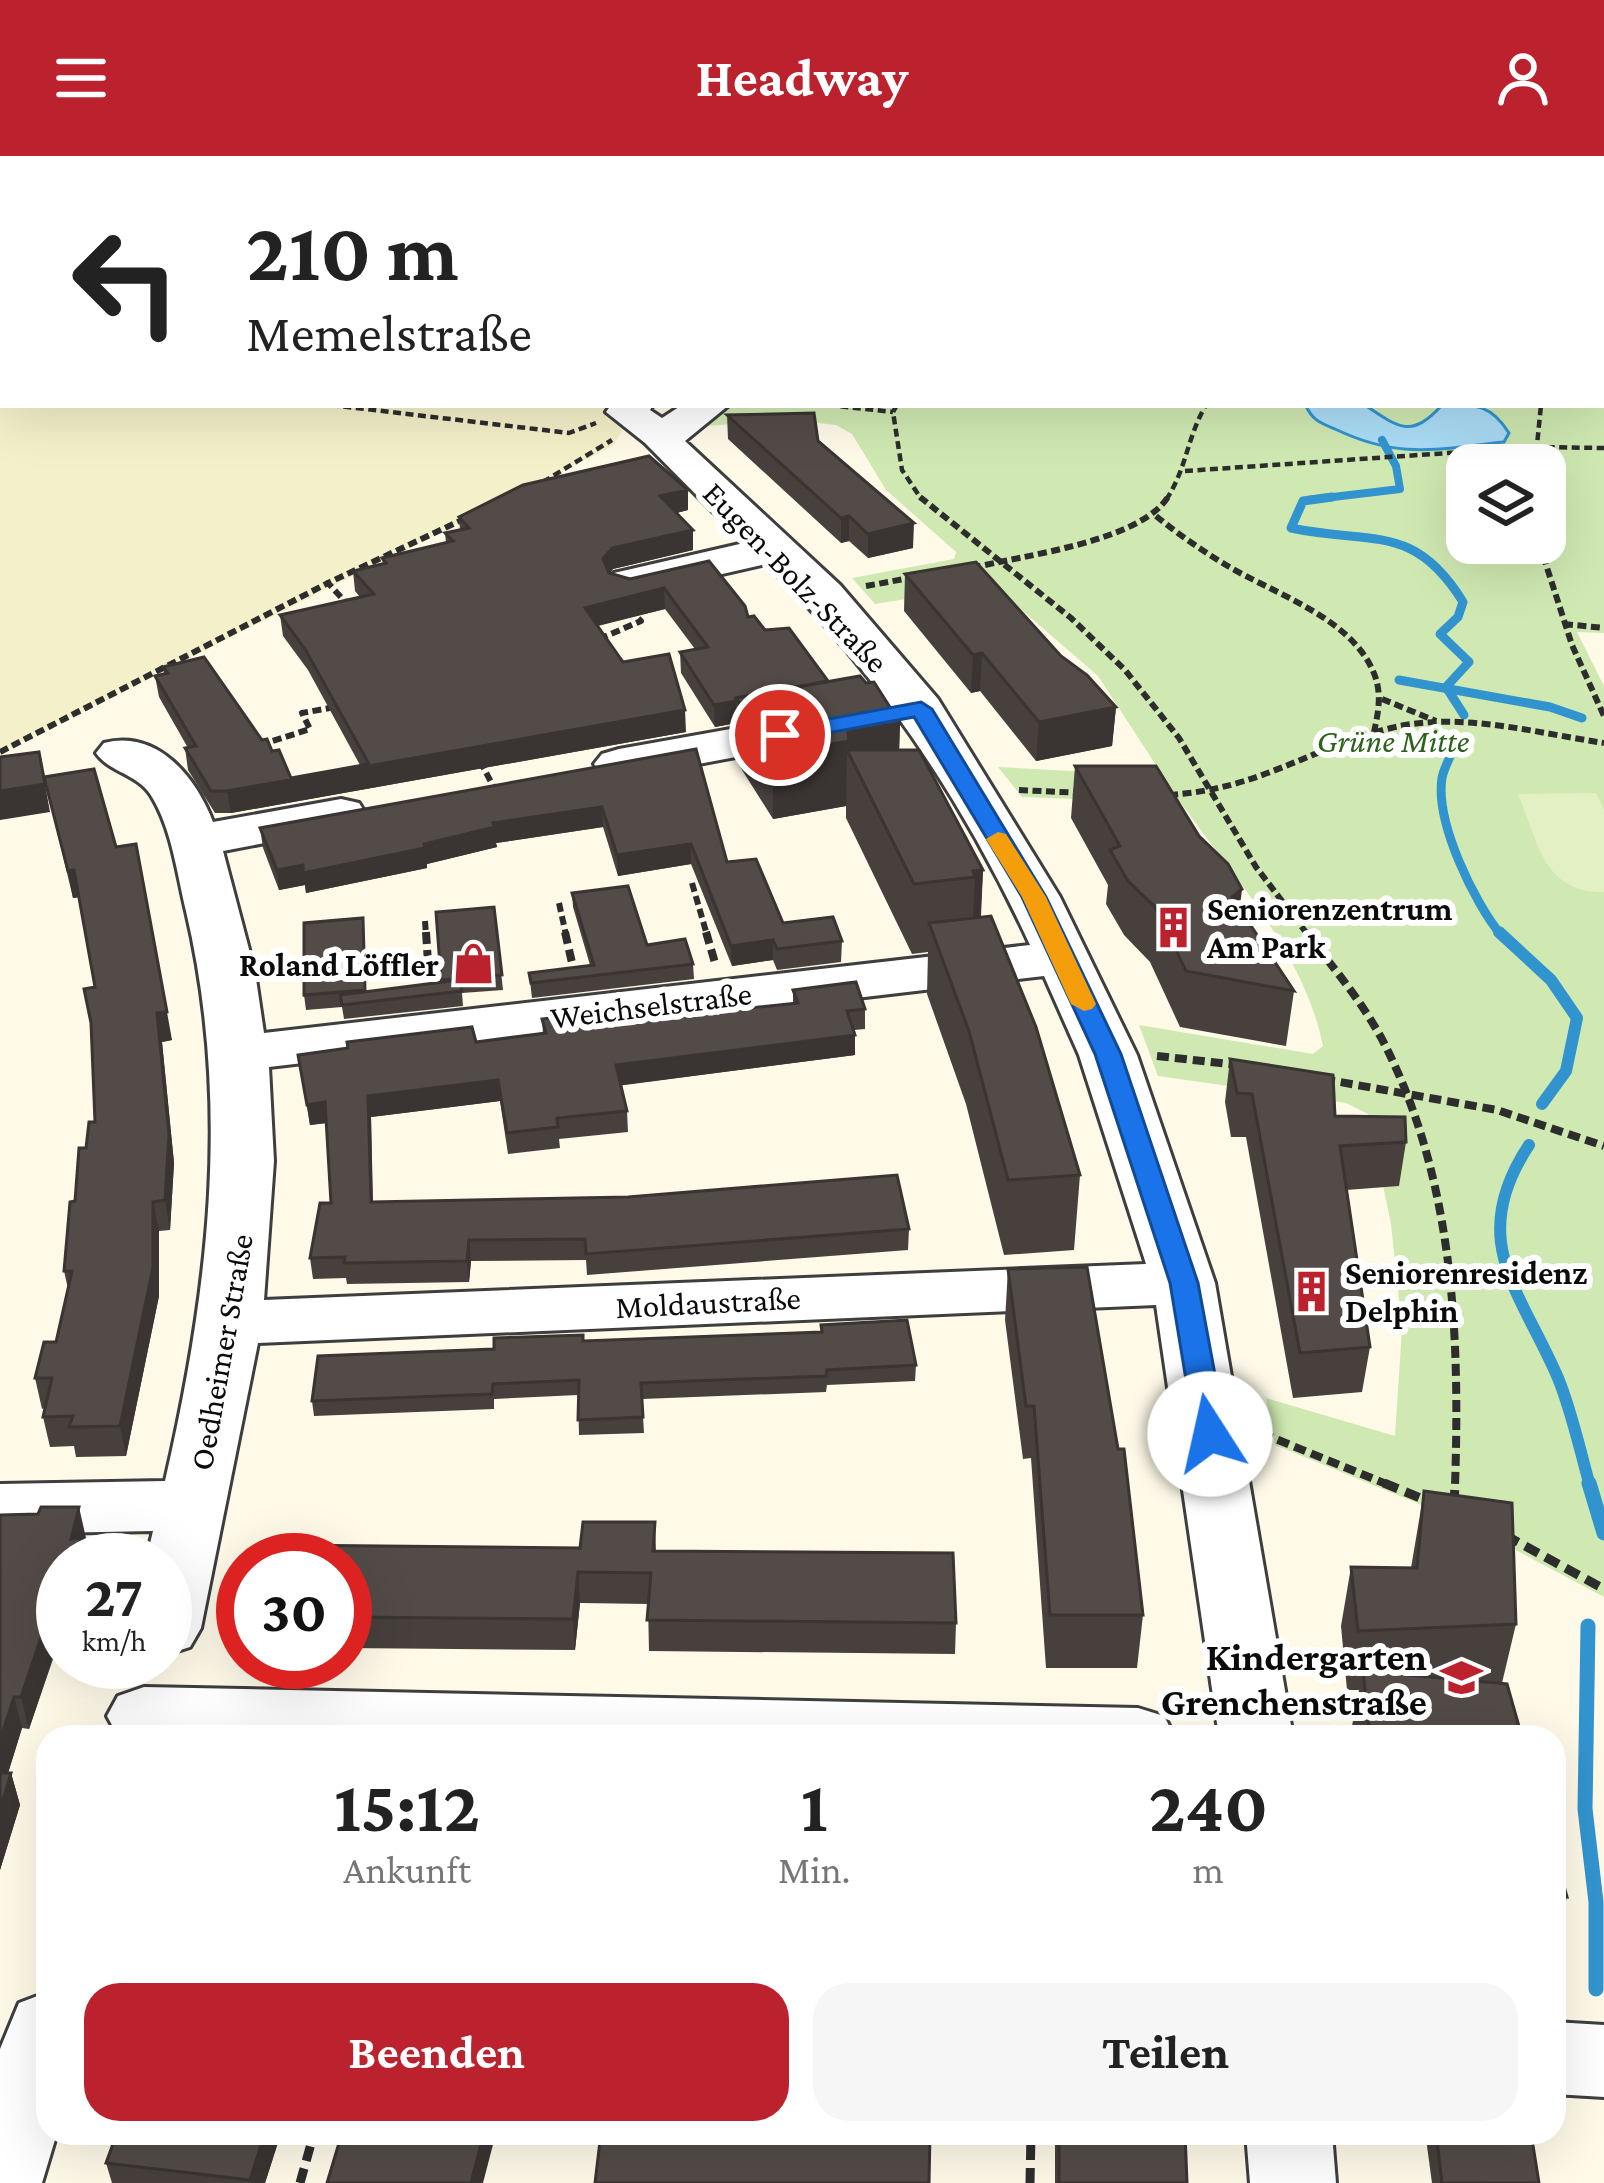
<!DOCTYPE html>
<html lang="de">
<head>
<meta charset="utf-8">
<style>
  body { margin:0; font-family:"Crimson Pro",serif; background:#f6f6f6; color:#222; height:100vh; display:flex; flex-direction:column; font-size:45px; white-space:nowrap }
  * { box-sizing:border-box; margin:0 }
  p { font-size:39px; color:#767676 }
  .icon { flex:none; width:66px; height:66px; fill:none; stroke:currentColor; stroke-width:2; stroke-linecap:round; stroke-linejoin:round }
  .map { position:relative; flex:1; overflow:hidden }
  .drawer { position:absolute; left:36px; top:1569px; width:1530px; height:420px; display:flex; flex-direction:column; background:#fff; border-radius:36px; box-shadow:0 12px 48px #0002 }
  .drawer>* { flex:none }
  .hud { position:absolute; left:0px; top:0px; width:1605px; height:252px; box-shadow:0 12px 48px #0002; background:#fff; color:#222; overflow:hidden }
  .tools { position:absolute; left:1446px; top:288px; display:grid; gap:24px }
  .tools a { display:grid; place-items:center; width:120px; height:120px; border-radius:24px; background:#fff; box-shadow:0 12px 48px #0002; font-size:60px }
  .speed { position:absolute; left:36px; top:1377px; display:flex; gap:24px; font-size:60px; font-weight:700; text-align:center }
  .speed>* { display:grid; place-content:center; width:156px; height:156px; border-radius:50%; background:#fff; box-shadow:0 12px 48px #0002; line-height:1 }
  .speed small { font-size:30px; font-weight:400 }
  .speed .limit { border:18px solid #d22; background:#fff; color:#111 }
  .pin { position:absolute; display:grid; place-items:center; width:102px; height:102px; color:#fff; margin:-51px; border:6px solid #fff; border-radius:50%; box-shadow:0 3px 12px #0007 }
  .me { position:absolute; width:132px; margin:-66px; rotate:350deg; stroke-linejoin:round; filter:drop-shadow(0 0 9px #0008) }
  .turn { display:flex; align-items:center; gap:42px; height:252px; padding:0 48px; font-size:54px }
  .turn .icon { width:156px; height:156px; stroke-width:2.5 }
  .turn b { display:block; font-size:84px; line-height:102px }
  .eta { display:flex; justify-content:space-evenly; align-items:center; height:204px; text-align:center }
  .eta b { font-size:72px; font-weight:700; line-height:84px }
  .primary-button { display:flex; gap:24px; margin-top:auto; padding:24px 48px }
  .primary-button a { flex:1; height:138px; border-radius:36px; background:#bb222d; color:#fff; font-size:48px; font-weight:700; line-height:138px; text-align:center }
  .primary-button a+a { background:#f6f6f6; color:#222 }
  header { display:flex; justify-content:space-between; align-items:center; height:156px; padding:0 48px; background:#bb222d; color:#fff; font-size:54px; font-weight:700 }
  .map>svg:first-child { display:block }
</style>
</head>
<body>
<header><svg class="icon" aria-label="menu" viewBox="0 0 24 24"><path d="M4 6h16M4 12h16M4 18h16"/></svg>Headway<svg class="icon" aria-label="person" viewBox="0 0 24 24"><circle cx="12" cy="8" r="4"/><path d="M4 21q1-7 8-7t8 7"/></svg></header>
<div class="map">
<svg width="1604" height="2027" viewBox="0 0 1604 2027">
  <rect width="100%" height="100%" fill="#fffae8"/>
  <polygon fill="#f4f0c9" points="0,0 1147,0 3,3 3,249 645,249 634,255 613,290 0,597"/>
  <path fill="#d0e9b2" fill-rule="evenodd" d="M1604 0V477L1577 476 1604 530V1441L1461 1365 1275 1289 1266 1242 1395 1280 1402 1173 1391 1068 1368 958 1346 947 1158 920 1139 869 1313 898 1323 890C1304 797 1235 723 1181 647L1022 641 998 611 1163 620 1098 520 993 429 875 448 852 422 954 403 956 396 886 334 852 278 836 269 793 264 690 271 716 249H1602V3H1229ZM1467 309H1545V387H1467Z"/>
  <path fill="#e2f0c4" d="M1596 637 1604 654V736C1543 737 1538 685 1518 638Z"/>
  <path fill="#acddf7" stroke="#3294cf" stroke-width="3" d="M1365 249C1400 273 1412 282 1442 249 1475 249 1490 247 1509 277L1504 286C1436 293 1400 304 1335 273 1321 267 1313 265 1306 250Z"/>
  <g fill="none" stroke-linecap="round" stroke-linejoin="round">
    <polyline stroke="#3294cf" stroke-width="8" points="1308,344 1400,333 1396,310 1382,284"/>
    <g stroke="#3294cf" stroke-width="9">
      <path d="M1332 341 1303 345 1291 372C1371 389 1414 366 1463 446L1458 461 1440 478 1469 506 1446 531 1464 559"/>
      <polyline points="1399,524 1550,551 1582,562"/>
      <path d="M1456 587C1452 598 1444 611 1442 622 1435 666 1474 746 1501 779"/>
    </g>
    <g stroke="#3294cf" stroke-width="12">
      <polyline points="1499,776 1551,824 1577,862 1566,915 1542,948"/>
      <path d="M1529 989C1466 1084 1520 1134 1558 1222 1572 1256 1580 1295 1590 1330"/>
    </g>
    <g stroke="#3294cf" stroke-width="15">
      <polyline points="1589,1327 1604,1377"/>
      <polyline points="1588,1470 1585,1653 1596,1746 1596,1833"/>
    </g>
    <defs>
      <g id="minor">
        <polygon points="1185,0 1322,0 1183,3"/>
        <path d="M611 249H653L650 254 662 262 682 249H729L685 285 840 429 938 543 1060 741 1137 899 1215 1127 1293 1581H1219L1156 1149 258 1187 201 1472 190 1491 165 1499V1404H146L153 1375 0 1378V1328L165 1325C209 1134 231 947 186 755 177 718 172 674 152 641 139 618 110 617 96 597L104 587C157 573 196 621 213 666L341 643 359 647 366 658 359 669 223 695 255 816 264 877 1030 789C965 648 878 516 766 408L630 439 614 435 608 426 614 417 744 387 645 287 606 256ZM1044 820 1079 899 1146 1108 264 1144 274 1005 269 911Z"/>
        <polygon points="814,558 831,563 838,573 831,583 619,623 602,618 594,608 602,598 619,593"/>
        <polygon points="144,1531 1138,1552 1164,1560 1175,1581 118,1580 107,1560 118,1540"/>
        <polygon points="48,1836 48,1977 57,1977 42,2027 0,2027 0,1893 19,1847"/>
        <polygon points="1554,1866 1604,1869 1604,1941 1554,1938"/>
        <polygon points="1246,1977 1332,1977 1336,2027 1250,2027"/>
      </g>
    </defs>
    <use href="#minor" stroke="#3e3e3e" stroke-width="6"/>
    <g stroke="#2d2d2d" stroke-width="4.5" stroke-dasharray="8 4.5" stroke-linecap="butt">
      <polyline points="828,0 838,3"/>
      <polyline points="331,249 569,277 596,267"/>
      <polyline points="828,249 893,256"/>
      <polyline points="897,249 893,256 902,314 922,344"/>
      <polyline points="1535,309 1541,249"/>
      <polyline points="1185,315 1536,291 1604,292"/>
      <polyline points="543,326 612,284"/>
      <path d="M1166 344C1187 312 1187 281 1206 249"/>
    </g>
    <g stroke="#2d2d2d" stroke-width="6" stroke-dasharray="9 4.5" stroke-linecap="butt">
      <polyline points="920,341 1071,462 1125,514 1179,582 1256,711 1308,779"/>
      <path d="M1156 360C1178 378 1201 394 1226 409 1274 438 1354 462 1375 520 1382 540 1378 557 1374 576"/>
      <polyline points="1539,387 1572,489 1604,560"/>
      <path d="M972 412C1024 399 1139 386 1168 341"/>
      <polyline points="866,430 910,422"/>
      <polyline points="350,451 328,427 464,363"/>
      <polyline points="1564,468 1604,472"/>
      <polyline points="599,483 641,465 634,458"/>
      <polyline points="1382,543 1436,565"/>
      <polyline points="260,589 310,573 302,557 335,551"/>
      <polyline points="0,596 328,427"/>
      <polyline points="480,605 493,630"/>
      <polyline points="1019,634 1082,637"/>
      <path d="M1169 639C1261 633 1309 592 1391 572 1459 555 1536 577 1604 587"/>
      <polyline points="692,727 707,779"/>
      <polyline points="559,747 566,779"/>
      <polyline points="425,765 426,779"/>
    </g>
    <g stroke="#2d2d2d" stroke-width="8" stroke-dasharray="12 6" stroke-linecap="butt">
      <polyline points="426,776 430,837"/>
      <polyline points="565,776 575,820"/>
      <polyline points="706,776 716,810"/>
      <path d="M1305 776C1334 812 1364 848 1385 889 1454 1026 1460 1179 1455 1330"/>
      <polyline points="1157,900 1238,909"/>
      <polyline points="1323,923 1497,954 1604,990"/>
      <polyline points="1261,1277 1391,1330"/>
    </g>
    <g stroke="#2d2d2d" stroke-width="9" stroke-dasharray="15 8" stroke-linecap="butt">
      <polyline points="1384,1327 1430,1346"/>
      <polyline points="1454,1349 1455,1327"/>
      <polyline points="1505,1379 1604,1433"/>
      <polyline points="300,2027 314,1977"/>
      <polyline points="1030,2027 1031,1977"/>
    </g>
    <use href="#minor" fill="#fff" fill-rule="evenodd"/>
  </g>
  <g fill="#47403d">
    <polygon points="727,259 818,285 913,392 868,402 849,385 841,387 728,283"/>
    <polygon points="688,334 688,354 676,357 693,394 613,413 610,417 748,461 828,525 900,567 899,594 983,714 981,761 1080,1019 1074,1094 1004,1099 966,948 927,838 928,796 912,798 846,662 846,650 773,663 737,606 736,567 715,571 681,517 680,496 695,493 665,453 598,470 623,506 686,576 231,657 215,657 188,614 185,592 188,592 159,541 155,520 164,518 163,511 262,584 291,622 360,609 308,514 283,480 280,459 360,441 355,435 353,415 383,408 382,402 446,387 445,377 460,374 459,361"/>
    <polygon points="905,418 1061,500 1116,551 1112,590 1036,605 980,535 971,537 904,455"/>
    <polygon points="696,593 727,706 783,767 842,785 841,806 777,814 773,804 732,810 691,708 618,720 603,671 496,687 497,691 427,708 427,712 306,737 305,729 279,734 263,692 260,672"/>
    <polygon points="1075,610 1199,680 1240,752 1294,835 1286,890 1180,871 1150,806 1124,779 1106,748 1108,729 1071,662"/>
    <polygon points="44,621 172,884 162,886 174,1007 170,1074 159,1075 159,1140 126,1300 76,1301 74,1290 50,1291 43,1261 45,1252 42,1253 35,1222 56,1186 68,1133 64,1115 75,1045 86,992 95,966 95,831 79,741 73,742"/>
    <polygon points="572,737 647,789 693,808 694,823 532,842 529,817 590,809 573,751"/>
    <polygon points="494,751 503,834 462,837 463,850 344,863 342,851 306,854 304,839 363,762 366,836 442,827 441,824"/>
    <polygon points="793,834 865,853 865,873 854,874 855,899 621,929 627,955 628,976 559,983 560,992 508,998 500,945 371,961 373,1046 909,1073 908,1094 587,1119 586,1104 471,1105 469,1126 347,1128 346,1122 313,1123 310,1102 331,1047 326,967 310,969 298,899 476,886 543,878 542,863 711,856 793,847"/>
    <polygon points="1230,903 1335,960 1406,986 1399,1030 1346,1034 1370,1191 1362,1236 1293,1242 1246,981 1231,981 1225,946"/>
    <polygon points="1008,1113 1118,1293 1143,1459 1137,1512 1046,1512 1031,1302 1023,1303 1005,1164"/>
    <polygon points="821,1169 916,1209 915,1225 827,1229 826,1236 642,1243 644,1277 579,1279 578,1239 494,1243 494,1253 314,1260 312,1245 494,1193 583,1185 821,1176"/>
    <polygon points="1424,1335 1516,1468 1502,1527 1522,1581 1352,1581 1351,1575 1359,1534 1347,1534 1341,1470 1351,1411 1411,1412"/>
    <polygon points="0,1359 86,1382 83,1392 86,1404 63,1404 63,1474 29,1573 22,1572 8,1617 11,1617 20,1649 0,1714"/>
    <polygon points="655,1366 656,1395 956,1467 955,1498 649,1495 648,1448 580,1447 575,1494 345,1492 345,1404 580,1392"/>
    <polygon points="1554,1694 1567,1741 1554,1788"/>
    <polygon points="281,1977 265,2027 112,2027 106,2007"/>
    <polygon points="1055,1977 1185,1977 1187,2027 1055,2027"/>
    <polygon points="1431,1977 1531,1977 1539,2027 1432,2027 1427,1990"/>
  </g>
  <g fill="#3a3432">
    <polygon points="688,334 688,354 661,361 660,340"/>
    <polygon points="849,360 849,385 841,387 841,362"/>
    <polygon points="914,367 913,392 868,402 868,378"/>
    <polygon points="693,374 693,394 613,413 604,424 603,403 612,392"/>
    <polygon points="664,432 665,453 587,472 585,452"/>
    <polygon points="982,497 980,535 971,537 973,499"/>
    <polygon points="736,545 736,567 715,571 714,549"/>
    <polygon points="1116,551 1112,590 1036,605 1039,566"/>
    <polygon points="685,554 686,576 231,657 227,635"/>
    <polygon points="900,567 898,631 847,594 846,650 773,663 773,598 848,576"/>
    <polygon points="45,628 50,656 0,664 0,635"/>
    <polygon points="602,651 603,671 496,687 497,691 427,708 427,712 306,737 305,729 279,734 277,714 424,688 493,667"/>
    <polygon points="691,688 691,708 618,720 617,699"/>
    <polygon points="74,714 80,741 73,742 68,715"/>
    <polygon points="983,714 979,784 972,785 975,721 973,715"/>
    <polygon points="1242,733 1236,787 1232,741"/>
    <polygon points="773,784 773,804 732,810 731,790"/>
    <polygon points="167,856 172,884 162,886 174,1007 170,1074 165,1044 157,857"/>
    <polygon points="855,879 855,899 617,930 616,909"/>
    <polygon points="498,924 500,945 371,961 373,1067 371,1046 368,940"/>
    <polygon points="325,946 327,967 310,969 307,949"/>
    <polygon points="153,1046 159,1075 159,1140 126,1300 120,1270"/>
    <polygon points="469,1084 471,1105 469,1126 467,1105"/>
    <polygon points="79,1351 86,1382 83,1392 86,1404 75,1404 71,1383"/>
    <polygon points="578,1416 580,1447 575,1494 573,1463"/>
    <polygon points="54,1443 62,1474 29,1573 21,1541"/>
    <polygon points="14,1541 22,1572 0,1643 0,1584"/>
    <polygon points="11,1617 20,1649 0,1714 0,1654"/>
    <polygon points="265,1977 281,1977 265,2027 251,2027"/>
    <polygon points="484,1977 496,1977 483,2027 471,2027"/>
  </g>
  <g fill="#534b47" stroke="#3a3432" stroke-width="3">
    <polygon points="469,0 764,0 775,3 462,3"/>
    <polygon points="814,257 818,285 914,367 868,378 849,360 841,362 727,259"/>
    <polygon points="649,300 688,334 660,340 693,374 612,392 603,403 609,417 630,423 709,405 745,450 748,461 754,460 765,474 789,472 828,525 736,542 736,545 714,549 680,496 708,491 664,432 585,452 623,506 669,498 685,554 227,635 211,635 185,592 196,590 155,520 168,517 163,511 204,501 262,584 267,583 272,595 279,594 291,622 369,608 305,493 280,459 374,438 353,415 386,407 382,402 453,385 445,377 469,372 459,361 523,329"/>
    <polygon points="976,406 1061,500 1087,519 1116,551 1039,566 982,497 973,499 905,418"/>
    <polygon points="860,520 866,527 874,526 900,567 848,576 849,585 773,598 736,542"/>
    <polygon points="696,593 727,706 756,703 783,767 833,761 842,785 777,793 773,784 731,790 691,688 617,699 602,651 493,667 495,671 424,688 425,692 303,717 303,709 277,714 260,672"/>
    <polygon points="847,594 919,594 983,714 973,715 975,721 914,728"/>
    <polygon points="39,596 45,628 0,635 0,601"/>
    <polygon points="1075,610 1156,610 1199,680 1228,708 1242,733 1232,741 1294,835 1186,815 1155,751 1128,725 1110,694 1120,690"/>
    <polygon points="94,613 116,691 136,688 167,856 157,857 169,978 165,1044 153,1046 153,1111 120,1270 69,1271 73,1260 43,1261 52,1222 35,1222 44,1186 56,1186 72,1115 64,1115 70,1046 75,1045 79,992 86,992 89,966 95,966 91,867 84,833 95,831 74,714 68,715 44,621"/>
    <polygon points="628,730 647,789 685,783 693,808 531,827 529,817 594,809 572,737"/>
    <polygon points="494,751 502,819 441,824 436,756"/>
    <polygon points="991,760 1036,871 1080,1019 1008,1024 969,875 929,767"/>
    <polygon points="363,762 365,834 304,839 304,767"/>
    <polygon points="459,824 462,835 342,849 340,839"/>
    <polygon points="856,826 865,853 847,855 855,879 616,909 627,955 557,962 558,971 507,977 498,924 368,940 371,1046 628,1041 897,1019 909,1073 586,1098 585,1083 469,1084 467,1105 344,1107 345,1101 310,1102 320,1047 331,1047 325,946 307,949 298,899 348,892 347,886 472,871 476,886 546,877 542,863 707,844 711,856 798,847 793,834"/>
    <polygon points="1230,903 1333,919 1335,960 1405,961 1406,986 1340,990 1370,1191 1300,1197 1252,938 1237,937"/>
    <polygon points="1087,1111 1118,1293 1124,1293 1143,1459 1050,1459 1034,1250 1026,1250 1008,1113"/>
    <polygon points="907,1164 916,1209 827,1214 826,1220 641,1227 643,1261 578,1264 579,1224 493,1228 492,1238 312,1245 318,1200 494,1193 494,1182 583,1179 583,1185 822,1176 821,1169"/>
    <polygon points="1424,1335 1512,1347 1516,1468 1358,1475 1351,1411 1417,1412"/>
    <polygon points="41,1351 79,1351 71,1383 81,1382 75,1404 63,1404 63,1443 54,1443 21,1541 14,1541 0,1584 0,1359 38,1358"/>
    <polygon points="583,1366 655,1366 653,1395 953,1397 956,1467 647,1464 651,1417 578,1416 573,1463 345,1461 345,1404 278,1404 281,1389 580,1392"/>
    <polygon points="1363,1515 1507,1528 1522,1581 1370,1581"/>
    <polygon points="0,1617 11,1617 0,1654"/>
    <polygon points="1554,1694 1567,1741 1554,1739"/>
    <polygon points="117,1977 265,1977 250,2024 106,2007"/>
    <polygon points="342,1977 484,1977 471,2027 327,2027"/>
    <polygon points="601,1977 930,1977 929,2027 595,2027"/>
    <polygon points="1059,1977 1185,1977 1187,2027 1059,2027"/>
    <polygon points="1436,1977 1531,1977 1539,2027 1442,2027"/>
  </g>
  <polygon fill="#1a73e8" stroke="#114b97" stroke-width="3" points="921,546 932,553 1046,741 1121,898 1198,1127 1226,1278 1221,1286 1200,1286 1195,1278 1170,1127 1095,898 1022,741 914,561 780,586 769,579 780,572"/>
  <polygon fill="#f59e0b" points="998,676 1006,678 1046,741 1096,848 1092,853 1084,855 1071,848 1022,741 986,683"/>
  <defs>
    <symbol id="building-bare" viewBox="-9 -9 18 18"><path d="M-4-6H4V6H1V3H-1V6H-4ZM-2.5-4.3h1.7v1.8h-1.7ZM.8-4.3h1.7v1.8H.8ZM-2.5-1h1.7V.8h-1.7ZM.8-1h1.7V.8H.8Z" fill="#bb222d" stroke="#fff" stroke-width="2.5" paint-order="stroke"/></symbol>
    <symbol id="shop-bare" viewBox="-9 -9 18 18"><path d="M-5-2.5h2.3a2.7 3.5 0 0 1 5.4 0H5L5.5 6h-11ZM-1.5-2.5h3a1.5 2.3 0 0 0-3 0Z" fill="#bb222d" stroke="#fff" stroke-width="2.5" paint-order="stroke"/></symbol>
    <symbol id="school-bare" viewBox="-9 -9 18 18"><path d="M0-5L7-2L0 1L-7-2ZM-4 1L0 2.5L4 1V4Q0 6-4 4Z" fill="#bb222d" stroke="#fff" stroke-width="2.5" paint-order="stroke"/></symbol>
  </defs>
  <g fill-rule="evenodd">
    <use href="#building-bare" x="1144" y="742" width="59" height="59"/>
    <use href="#shop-bare" x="444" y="778" width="59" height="59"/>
    <use href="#building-bare" x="1282" y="1106" width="59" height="59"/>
    <use href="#school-bare" x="1432" y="1492" width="59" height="59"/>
  </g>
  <g text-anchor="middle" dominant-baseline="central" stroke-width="12" stroke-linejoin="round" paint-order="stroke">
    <g font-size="33" fill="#0b0b0b" stroke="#fff">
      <text transform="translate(796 421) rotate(46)">Eugen-Bolz-Straße</text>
      <text transform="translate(651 849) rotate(-7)">Weichselstraße</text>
      <text transform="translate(708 1146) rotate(-3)">Moldaustraße</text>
      <text transform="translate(221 1196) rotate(-80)">Oedheimer Straße</text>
    </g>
    <g font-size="33" font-style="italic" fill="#2c621b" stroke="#fff">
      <text x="1393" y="584">Grüne Mitte</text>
    </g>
    <g font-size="33" font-weight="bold" fill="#0b0b0b" stroke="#fff" text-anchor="start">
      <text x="1207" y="752">Seniorenzentrum<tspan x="1207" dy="38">Am Park</tspan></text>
      <text x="439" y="808" text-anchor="end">Roland Löffler</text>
      <text x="1345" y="1116">Seniorenresidenz<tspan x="1345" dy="38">Delphin</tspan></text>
    </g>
    <g font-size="39" font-weight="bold" fill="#0b0b0b" stroke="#fff" text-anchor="end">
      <text x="1427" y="1500">Kindergarten<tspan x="1427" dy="45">Grenchenstraße</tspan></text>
    </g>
  </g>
</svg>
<div class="tools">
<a><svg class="icon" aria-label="layers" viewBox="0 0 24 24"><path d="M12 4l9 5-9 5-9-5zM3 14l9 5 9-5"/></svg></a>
</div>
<div class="speed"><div>27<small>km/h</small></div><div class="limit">30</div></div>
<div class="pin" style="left:780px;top:579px;background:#d93025"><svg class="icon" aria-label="arrive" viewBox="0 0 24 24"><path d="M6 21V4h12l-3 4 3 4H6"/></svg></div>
<svg class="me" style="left:1210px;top:1278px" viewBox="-20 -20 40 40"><circle r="19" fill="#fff"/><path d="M0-13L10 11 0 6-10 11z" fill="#1a73e8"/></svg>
<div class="hud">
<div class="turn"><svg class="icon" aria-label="left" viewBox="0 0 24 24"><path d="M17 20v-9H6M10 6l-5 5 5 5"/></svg><div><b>210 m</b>Memelstraße</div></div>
</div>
<section class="drawer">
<div class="eta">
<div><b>15:12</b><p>Ankunft</p></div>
<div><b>1</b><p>Min.</p></div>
<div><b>240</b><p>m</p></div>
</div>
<div class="primary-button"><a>Beenden</a><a>Teilen</a></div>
</section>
</div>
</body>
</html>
